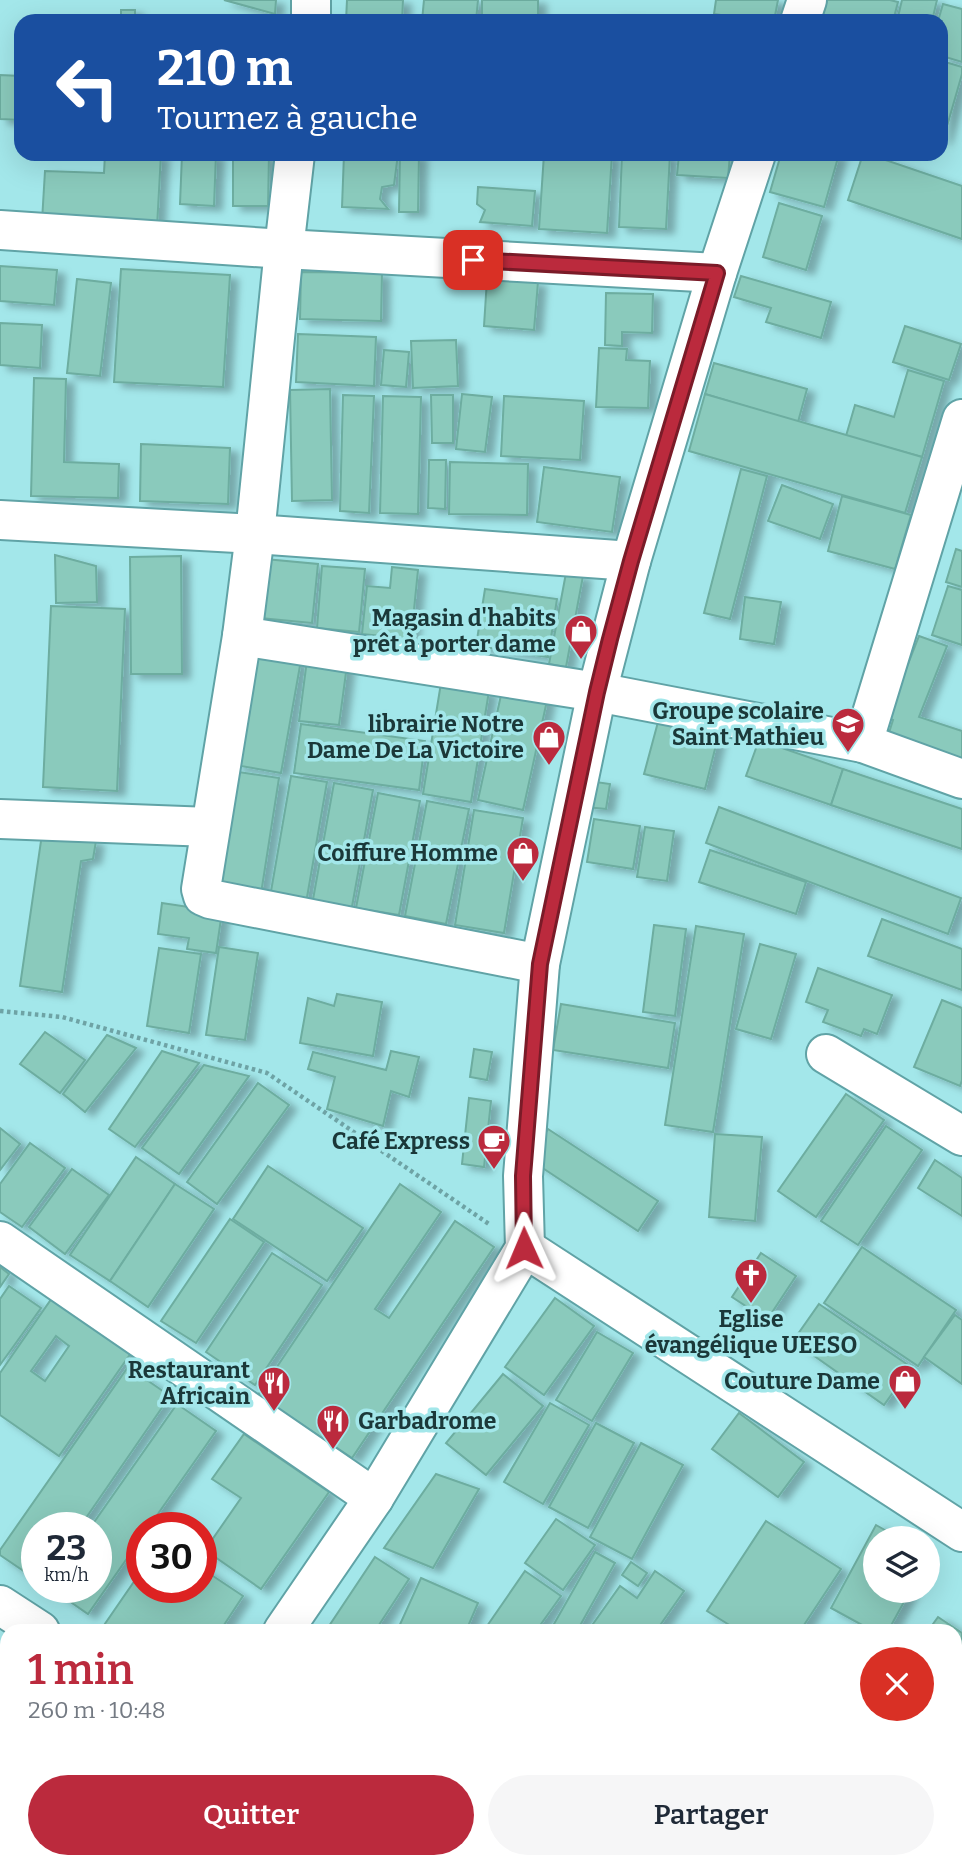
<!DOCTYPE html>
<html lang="fr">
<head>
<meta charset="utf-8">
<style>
  body { margin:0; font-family:Bitter,serif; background:#f6f6f7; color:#1f2937; height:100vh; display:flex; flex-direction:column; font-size:26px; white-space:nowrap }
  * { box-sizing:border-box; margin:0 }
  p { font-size:23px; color:#747a83 }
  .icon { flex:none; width:38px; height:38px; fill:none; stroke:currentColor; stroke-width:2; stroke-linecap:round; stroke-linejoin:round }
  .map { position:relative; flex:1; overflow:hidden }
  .side { position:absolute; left:0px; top:1624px; width:962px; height:245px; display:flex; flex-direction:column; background:#fff; border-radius:21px 21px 0 0; box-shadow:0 7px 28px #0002 }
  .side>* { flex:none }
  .guide { position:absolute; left:14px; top:14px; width:934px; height:147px; border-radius:21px; box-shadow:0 7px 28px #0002; background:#1a4fa0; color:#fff; overflow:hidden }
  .buttons { position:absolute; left:863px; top:1526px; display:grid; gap:14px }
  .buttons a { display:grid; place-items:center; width:77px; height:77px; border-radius:50%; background:#fff; box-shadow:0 7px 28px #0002; font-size:35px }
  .speed { position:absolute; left:21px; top:1512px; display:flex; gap:14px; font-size:35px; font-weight:700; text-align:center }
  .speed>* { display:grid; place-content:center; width:91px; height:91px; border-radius:50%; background:#fff; box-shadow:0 7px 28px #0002; line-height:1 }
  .speed small { font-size:18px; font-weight:400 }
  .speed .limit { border:10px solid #d22; background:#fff; color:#111 }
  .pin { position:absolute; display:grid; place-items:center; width:60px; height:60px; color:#fff; margin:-30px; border-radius:14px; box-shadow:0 4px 10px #0006 }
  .me { position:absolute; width:77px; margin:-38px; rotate:359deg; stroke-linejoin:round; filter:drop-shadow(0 0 5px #0008) }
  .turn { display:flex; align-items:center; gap:24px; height:147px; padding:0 28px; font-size:32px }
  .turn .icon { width:91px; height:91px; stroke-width:2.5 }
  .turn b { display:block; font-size:49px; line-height:60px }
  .round { display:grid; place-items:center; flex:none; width:74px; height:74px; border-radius:37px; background:#f6f6f7 }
  .summary { display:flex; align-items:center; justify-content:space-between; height:119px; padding:0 28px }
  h1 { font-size:42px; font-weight:600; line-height:52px; color:#bb2a3d }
  .primary-button { display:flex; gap:14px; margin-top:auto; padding:14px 28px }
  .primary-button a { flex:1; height:80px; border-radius:42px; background:#bb2a3d; color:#fff; font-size:28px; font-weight:600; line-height:80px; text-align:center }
  .primary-button a+a { background:#f6f6f7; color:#1f2937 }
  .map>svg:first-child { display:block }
</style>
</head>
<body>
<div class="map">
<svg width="962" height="1869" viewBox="0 0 962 1869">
  <defs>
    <filter id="shadow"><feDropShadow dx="8" dy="4.5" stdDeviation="3.5" flood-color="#0004"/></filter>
  </defs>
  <rect width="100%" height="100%" fill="#a3e7ea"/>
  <g fill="#8acabc" stroke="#6dada0" stroke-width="2" fill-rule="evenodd" filter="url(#shadow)">
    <polygon points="224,0 276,0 275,14"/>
    <polygon points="347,0 403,0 402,21 346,21"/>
    <polygon points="424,0 478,0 476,21 422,21"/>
    <rect x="482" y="0" width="56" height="21"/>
    <polygon points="716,0 778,0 774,21 762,21 714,14"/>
    <polygon points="827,0 890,0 898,2 893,21 821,21"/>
    <polygon points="902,0 937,0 932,21 897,21"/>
    <polygon points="943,4 962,9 962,62 942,56 942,21 938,21"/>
    <polygon points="121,10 135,10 135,21 63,21 64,17 121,19"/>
    <polygon points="614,15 685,19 685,21 614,21"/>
    <polygon points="942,61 962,67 962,74 943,140 942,140"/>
    <polygon points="0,75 21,76 21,120 0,119"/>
    <polygon points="105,154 161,154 157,227 42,221 45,171 104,173"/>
    <polygon points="182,154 216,154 214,206 180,204"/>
    <polygon points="233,154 269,154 268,206 233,206"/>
    <polygon points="344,154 398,154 394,185 382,187 380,199 388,209 342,207"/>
    <polygon points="400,154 419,154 418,212 399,212"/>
    <polygon points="544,154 612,154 607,233 539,229"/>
    <polygon points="622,154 670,154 666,229 619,227"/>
    <polygon points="679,154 730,154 728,178 677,175"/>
    <polygon points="781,154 839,154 824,207 770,192"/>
    <polygon points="863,154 868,154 962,186 962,239 848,200"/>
    <polygon points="478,187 535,191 532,226 480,222 485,210 477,204"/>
    <polygon points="779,203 822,216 806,270 763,257"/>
    <polygon points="0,266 57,270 54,305 0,301"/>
    <polygon points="121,269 230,275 223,387 114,382"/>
    <polygon points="301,272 382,273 381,321 300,319"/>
    <polygon points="741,276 831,302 821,338 766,322 771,308 734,297"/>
    <polygon points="77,279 111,283 100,376 67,373"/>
    <polygon points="487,279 538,282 534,330 484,326"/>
    <polygon points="606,293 653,294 652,333 622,332 622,346 605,345"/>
    <polygon points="0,323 42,325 40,368 0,365"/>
    <polygon points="905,326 961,344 949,380 893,362"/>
    <polygon points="298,334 376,337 374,386 296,382"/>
    <polygon points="456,340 458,386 413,388 411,341"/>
    <polygon points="599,348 627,349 626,360 650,361 648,408 596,407"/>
    <polygon points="384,350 409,352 406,387 381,385"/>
    <polygon points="714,363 807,389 798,422 705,394"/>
    <polygon points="908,370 944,381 922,457 846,436 855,405 894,417"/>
    <polygon points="34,378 66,379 64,462 119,464 118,498 31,496"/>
    <polygon points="330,389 332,500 292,501 290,390"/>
    <polygon points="462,394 492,397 485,452 456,449"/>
    <polygon points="705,394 922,457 905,513 689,451"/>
    <polygon points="343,395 374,396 369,513 340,511"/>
    <polygon points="431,395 453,395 453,443 432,443"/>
    <polygon points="383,396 421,397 418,514 380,513"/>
    <polygon points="504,396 584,401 580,460 501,456"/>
    <polygon points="141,444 230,448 228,504 140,501"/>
    <polygon points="429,460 446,460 445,509 428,508"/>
    <polygon points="450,462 528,464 527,515 449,514"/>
    <polygon points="544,467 620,477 612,532 537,522"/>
    <polygon points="741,469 767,476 730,619 704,613"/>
    <polygon points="782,485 833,504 820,539 768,521"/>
    <polygon points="842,496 911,515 895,569 828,551"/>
    <polygon points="956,549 962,551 962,587 946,582"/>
    <polygon points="55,555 96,566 97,602 56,603"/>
    <polygon points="181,556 182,674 131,674 130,557"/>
    <polygon points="265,559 318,564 312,623 260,618"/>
    <polygon points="322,566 365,569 359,632 317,628"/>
    <polygon points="392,567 418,570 411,639 362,634 367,586 390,588"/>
    <polygon points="566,573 583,576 566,667 549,664"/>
    <polygon points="948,586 962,590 962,645 932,635"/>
    <polygon points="485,589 557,599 548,657 476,646"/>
    <polygon points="745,597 781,602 774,644 740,639"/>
    <polygon points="51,606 125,609 117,791 43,787"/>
    <polygon points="919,636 947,646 919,717 962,731 962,760 888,736 893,720 887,718"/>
    <polygon points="255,652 301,660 281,773 235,765"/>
    <polygon points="307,660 347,665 339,725 299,721"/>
    <polygon points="441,683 489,691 471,802 423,794"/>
    <polygon points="503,686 548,696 523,810 478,800"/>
    <polygon points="658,722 718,737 705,789 644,774"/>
    <polygon points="301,724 425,741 419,790 294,773"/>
    <polygon points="759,740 843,769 831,805 746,776"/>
    <polygon points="843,769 962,809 962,849 831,805"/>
    <polygon points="232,771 279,778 260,900 214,893"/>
    <polygon points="291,776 327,782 306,903 270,897"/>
    <polygon points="589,781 610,784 606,809 586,807"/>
    <polygon points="334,783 373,790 351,912 312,905"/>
    <polygon points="378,793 420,801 399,915 356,908"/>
    <polygon points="427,801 469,809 446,924 405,916"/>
    <polygon points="719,807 961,898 948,934 706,843"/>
    <polygon points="474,810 523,818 504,933 455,925"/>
    <polygon points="594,819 640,826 633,869 587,862"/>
    <polygon points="645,827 674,831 667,881 637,877"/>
    <polygon points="42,834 96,841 93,859 81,861 62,992 20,986"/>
    <polygon points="710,850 806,882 796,914 699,882"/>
    <polygon points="162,903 222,912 216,953 187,949 189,938 158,934"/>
    <polygon points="882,919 962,949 962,990 868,956"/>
    <polygon points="654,925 686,929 675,1016 643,1012"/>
    <polygon points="696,926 744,934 713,1132 665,1125"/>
    <polygon points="760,944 796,954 771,1039 736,1029"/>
    <polygon points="219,947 258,953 245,1040 206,1035"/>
    <polygon points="159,948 201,954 189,1033 147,1026"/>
    <polygon points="818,968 892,995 877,1034 864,1029 861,1036 823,1022 828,1010 806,1002"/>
    <polygon points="337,994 382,1002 373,1056 300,1043 308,998 334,1006"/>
    <polygon points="942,1000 962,1008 962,1080 960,1086 914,1067"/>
    <polygon points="561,1004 675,1023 668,1068 553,1050"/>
    <polygon points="45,1032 85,1060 60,1093 20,1064"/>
    <polygon points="107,1035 136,1048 85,1112 63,1094"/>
    <polygon points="474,1049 492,1052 487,1080 470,1077"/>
    <polygon points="162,1051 199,1063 135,1147 109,1129"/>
    <polygon points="391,1051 419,1057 409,1097 391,1091 383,1126 327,1109 335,1077 308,1069 313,1052 386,1070"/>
    <polygon points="204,1065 249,1076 179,1174 142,1148"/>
    <polygon points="258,1083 289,1105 217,1204 187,1182"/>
    <polygon points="846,1094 884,1120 816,1217 778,1191"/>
    <polygon points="469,1098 491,1101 484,1167 462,1164"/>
    <polygon points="886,1126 922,1150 858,1245 821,1221"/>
    <polygon points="0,1128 20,1144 0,1170"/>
    <polygon points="548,1129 658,1201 638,1231 529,1159"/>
    <polygon points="715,1134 762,1137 755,1221 709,1217"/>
    <polygon points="30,1143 65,1168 22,1227 0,1212 0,1184"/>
    <polygon points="136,1157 175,1184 110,1281 70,1255"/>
    <polygon points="935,1160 962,1178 962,1216 918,1188"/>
    <polygon points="268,1166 363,1228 327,1281 233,1219"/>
    <polygon points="72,1169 109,1195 65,1254 29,1227"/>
    <polygon points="175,1184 214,1209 148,1307 110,1281"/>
    <polygon points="400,1184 441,1212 375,1309 389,1318 455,1221 494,1247 352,1458 258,1395"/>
    <polygon points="230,1219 264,1242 196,1343 161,1321"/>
    <polygon points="862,1247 956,1310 918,1366 824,1303"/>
    <polygon points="272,1253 322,1285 255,1385 206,1352"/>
    <polygon points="761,1253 796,1276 767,1320 732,1297"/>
    <polygon points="0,1267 9,1274 0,1287"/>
    <polygon points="9,1286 41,1308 0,1365 0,1299"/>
    <path d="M52 1298 131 1353 59 1456 0 1415V1373ZM56 1336 69 1346 45 1381 31 1371Z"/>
    <polygon points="555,1298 594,1326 544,1395 505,1367"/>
    <polygon points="819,1304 911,1367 884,1405 793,1341"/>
    <polygon points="955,1315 962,1320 962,1384 924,1357"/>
    <polygon points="597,1332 633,1353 592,1421 556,1400"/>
    <polygon points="128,1367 170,1396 79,1528 37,1528 37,1580 0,1555 0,1550"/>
    <polygon points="503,1374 543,1406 486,1475 446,1443"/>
    <polygon points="550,1403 589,1425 543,1504 504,1482"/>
    <polygon points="177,1404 216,1431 148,1528 142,1528 142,1537 88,1614 49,1587 96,1587 96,1528 90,1528"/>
    <polygon points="739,1413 804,1462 778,1497 712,1449"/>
    <polygon points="596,1423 634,1443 588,1528 549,1507"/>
    <polygon points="244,1434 329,1492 261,1589 205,1550 241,1498 212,1479"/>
    <polygon points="641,1443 683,1465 632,1559 590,1537"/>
    <polygon points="436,1474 479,1489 433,1568 384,1548"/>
    <polygon points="556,1519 595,1545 563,1590 525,1563"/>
    <polygon points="766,1521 841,1569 800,1631 739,1631 707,1611"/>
    <polygon points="876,1525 899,1538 875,1538 875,1591 910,1591 888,1631 873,1631 831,1608"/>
    <polygon points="595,1552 615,1563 577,1631 550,1631"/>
    <polygon points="375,1557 409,1579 375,1631 330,1631 327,1629"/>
    <polygon points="631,1562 647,1573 638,1586 622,1575"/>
    <polygon points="201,1568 243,1596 220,1631 100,1631 142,1570 142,1587 201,1587"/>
    <polygon points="525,1571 561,1596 536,1631 493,1631 487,1626"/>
    <polygon points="655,1571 684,1591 656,1631 588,1631 620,1586 637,1598"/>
    <polygon points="421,1578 478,1603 466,1631 397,1631"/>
    <polygon points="938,1617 962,1633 962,1676 956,1671 956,1631 928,1631"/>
    <polygon points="956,1682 962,1686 962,1726 956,1722"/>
    <polygon points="7,1715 7,1767 0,1762 0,1725"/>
    <polygon points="956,1728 962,1732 962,1762 956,1773"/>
    <polygon points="956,1821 962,1825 962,1857 953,1869 940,1869 930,1862 956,1862"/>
    <polygon points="258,1862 278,1862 273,1869 268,1869"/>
    <polygon points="285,1862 326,1862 336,1869 280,1869"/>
    <polygon points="424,1862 434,1869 419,1869"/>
    <polygon points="456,1862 512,1862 507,1869 451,1869"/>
    <polygon points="515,1862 524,1869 510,1869"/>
    <polygon points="699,1862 752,1862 760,1869 707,1869"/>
    <polygon points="762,1862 787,1862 781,1869 769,1869"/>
    <polygon points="847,1862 892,1862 901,1869 842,1869"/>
    <polygon points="922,1862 923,1862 934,1869 917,1869"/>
  </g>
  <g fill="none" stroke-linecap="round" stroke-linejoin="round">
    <defs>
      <g id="minor">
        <polyline points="311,0 311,21"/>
        <polyline points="800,21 807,0"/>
        <polyline points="295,154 284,249 255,534 242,636 201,889 203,896 210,899 540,964"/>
        <polyline points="0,230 284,249 717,273"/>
        <polyline points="0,520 255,534 631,561"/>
        <polyline points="242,636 597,692 863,743 962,779"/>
        <polyline points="863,743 962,419"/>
        <polyline points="0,819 210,827"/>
        <polyline points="826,1054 962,1136"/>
        <polyline points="0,1241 374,1498"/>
        <polyline points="525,1248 962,1532"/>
        <polyline points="0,1605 40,1631"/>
        <polyline points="283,1631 374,1498 525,1248 523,1176 540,964 597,692 631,561 717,273 756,154"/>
        <polyline points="222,1862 232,1869"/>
        <polyline points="633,1862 643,1869"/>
        <polyline points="113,1869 118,1862"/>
      </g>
    </defs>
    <use href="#minor" stroke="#60a3a6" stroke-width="42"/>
    <polyline stroke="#6ea3a5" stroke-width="4.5" stroke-dasharray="3.5 3.5" stroke-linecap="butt" points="0,1011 62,1017 267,1073 489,1224"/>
    <use href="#minor" stroke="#fff" stroke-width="38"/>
  </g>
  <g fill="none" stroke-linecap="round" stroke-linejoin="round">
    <defs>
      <polyline id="route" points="473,260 717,273 631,561 610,639 597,692 540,964 523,1176 524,1248"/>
    </defs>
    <use href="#route" stroke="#7a1b28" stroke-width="18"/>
    <use href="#route" stroke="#bb2a3d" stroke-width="12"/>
  </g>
  <defs>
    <symbol id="shop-pin" viewBox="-11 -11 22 30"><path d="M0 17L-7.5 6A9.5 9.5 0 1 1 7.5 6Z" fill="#bb2a3d" stroke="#a3e7ea"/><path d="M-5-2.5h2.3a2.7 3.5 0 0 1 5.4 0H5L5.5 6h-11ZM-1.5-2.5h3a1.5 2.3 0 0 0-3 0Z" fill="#fff"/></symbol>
    <symbol id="school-pin" viewBox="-11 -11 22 30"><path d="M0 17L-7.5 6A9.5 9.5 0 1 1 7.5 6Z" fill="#bb2a3d" stroke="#a3e7ea"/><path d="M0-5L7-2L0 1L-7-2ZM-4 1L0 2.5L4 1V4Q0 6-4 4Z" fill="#fff"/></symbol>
    <symbol id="cafe-pin" viewBox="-11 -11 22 30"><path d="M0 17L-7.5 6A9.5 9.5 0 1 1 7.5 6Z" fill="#bb2a3d" stroke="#a3e7ea"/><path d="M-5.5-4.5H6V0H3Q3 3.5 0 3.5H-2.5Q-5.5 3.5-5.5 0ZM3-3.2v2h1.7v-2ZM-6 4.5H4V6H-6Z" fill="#fff"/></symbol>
    <symbol id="church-pin" viewBox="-11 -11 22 30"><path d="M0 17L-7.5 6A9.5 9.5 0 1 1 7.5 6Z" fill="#bb2a3d" stroke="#a3e7ea"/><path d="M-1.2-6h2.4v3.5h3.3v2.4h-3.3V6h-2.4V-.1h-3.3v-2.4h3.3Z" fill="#fff"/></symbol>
    <symbol id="restaurant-pin" viewBox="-11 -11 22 30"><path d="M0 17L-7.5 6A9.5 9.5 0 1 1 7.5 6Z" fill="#bb2a3d" stroke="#a3e7ea"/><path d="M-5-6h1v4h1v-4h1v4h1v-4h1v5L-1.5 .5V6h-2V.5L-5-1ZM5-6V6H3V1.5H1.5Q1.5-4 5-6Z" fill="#fff"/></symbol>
  </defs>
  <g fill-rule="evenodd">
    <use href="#shop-pin" x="562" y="612" width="38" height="52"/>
    <use href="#school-pin" x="829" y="705" width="38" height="52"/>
    <use href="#shop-pin" x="530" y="718" width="38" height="52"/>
    <use href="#shop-pin" x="504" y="834" width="38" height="52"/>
    <use href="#cafe-pin" x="475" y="1122" width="38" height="52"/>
    <use href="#church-pin" x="732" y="1256" width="38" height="52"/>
    <use href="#shop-pin" x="886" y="1362" width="38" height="52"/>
    <use href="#restaurant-pin" x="255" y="1364" width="38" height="52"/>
    <use href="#restaurant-pin" x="314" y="1402" width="38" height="52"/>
  </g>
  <g text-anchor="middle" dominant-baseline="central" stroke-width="7" stroke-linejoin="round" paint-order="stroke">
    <g font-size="23" font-weight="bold" fill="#1b3839" stroke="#a3e7ea" text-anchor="end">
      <text x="556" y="618">Magasin d'habits<tspan x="556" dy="26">prêt à porter dame</tspan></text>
      <text x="824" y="711">Groupe scolaire<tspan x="824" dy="26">Saint Mathieu</tspan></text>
      <text x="524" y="724">librairie Notre<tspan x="524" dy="26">Dame De La Victoire</tspan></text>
      <text x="498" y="853">Coiffure Homme</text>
      <text x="470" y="1141">Café Express</text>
      <text x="751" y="1319" text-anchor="middle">Eglise<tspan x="751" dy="26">évangélique UEESO</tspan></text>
      <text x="250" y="1370">Restaurant<tspan x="250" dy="26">Africain</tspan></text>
      <text x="880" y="1381">Couture Dame</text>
      <text x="358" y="1421" text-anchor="start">Garbadrome</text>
    </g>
  </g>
</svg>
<div class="buttons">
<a><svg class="icon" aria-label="layers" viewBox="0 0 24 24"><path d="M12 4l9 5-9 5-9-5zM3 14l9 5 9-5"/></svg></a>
</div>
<div class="speed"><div>23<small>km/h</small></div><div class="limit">30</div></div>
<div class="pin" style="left:473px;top:260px;background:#d93025"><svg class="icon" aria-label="arrive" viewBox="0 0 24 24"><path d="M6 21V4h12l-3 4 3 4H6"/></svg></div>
<svg class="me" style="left:524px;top:1248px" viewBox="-20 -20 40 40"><path d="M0-17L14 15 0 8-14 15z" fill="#bb2a3d" stroke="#fff" stroke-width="4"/></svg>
<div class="guide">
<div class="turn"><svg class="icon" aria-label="left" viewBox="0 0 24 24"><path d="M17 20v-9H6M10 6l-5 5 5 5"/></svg><div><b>210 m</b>Tournez à gauche</div></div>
</div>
<section class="side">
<div class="summary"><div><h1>1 min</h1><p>260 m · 10:48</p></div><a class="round" style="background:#d93025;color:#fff"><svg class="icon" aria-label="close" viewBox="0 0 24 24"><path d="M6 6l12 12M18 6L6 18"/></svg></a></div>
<div class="primary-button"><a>Quitter</a><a>Partager</a></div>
</section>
</div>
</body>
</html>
